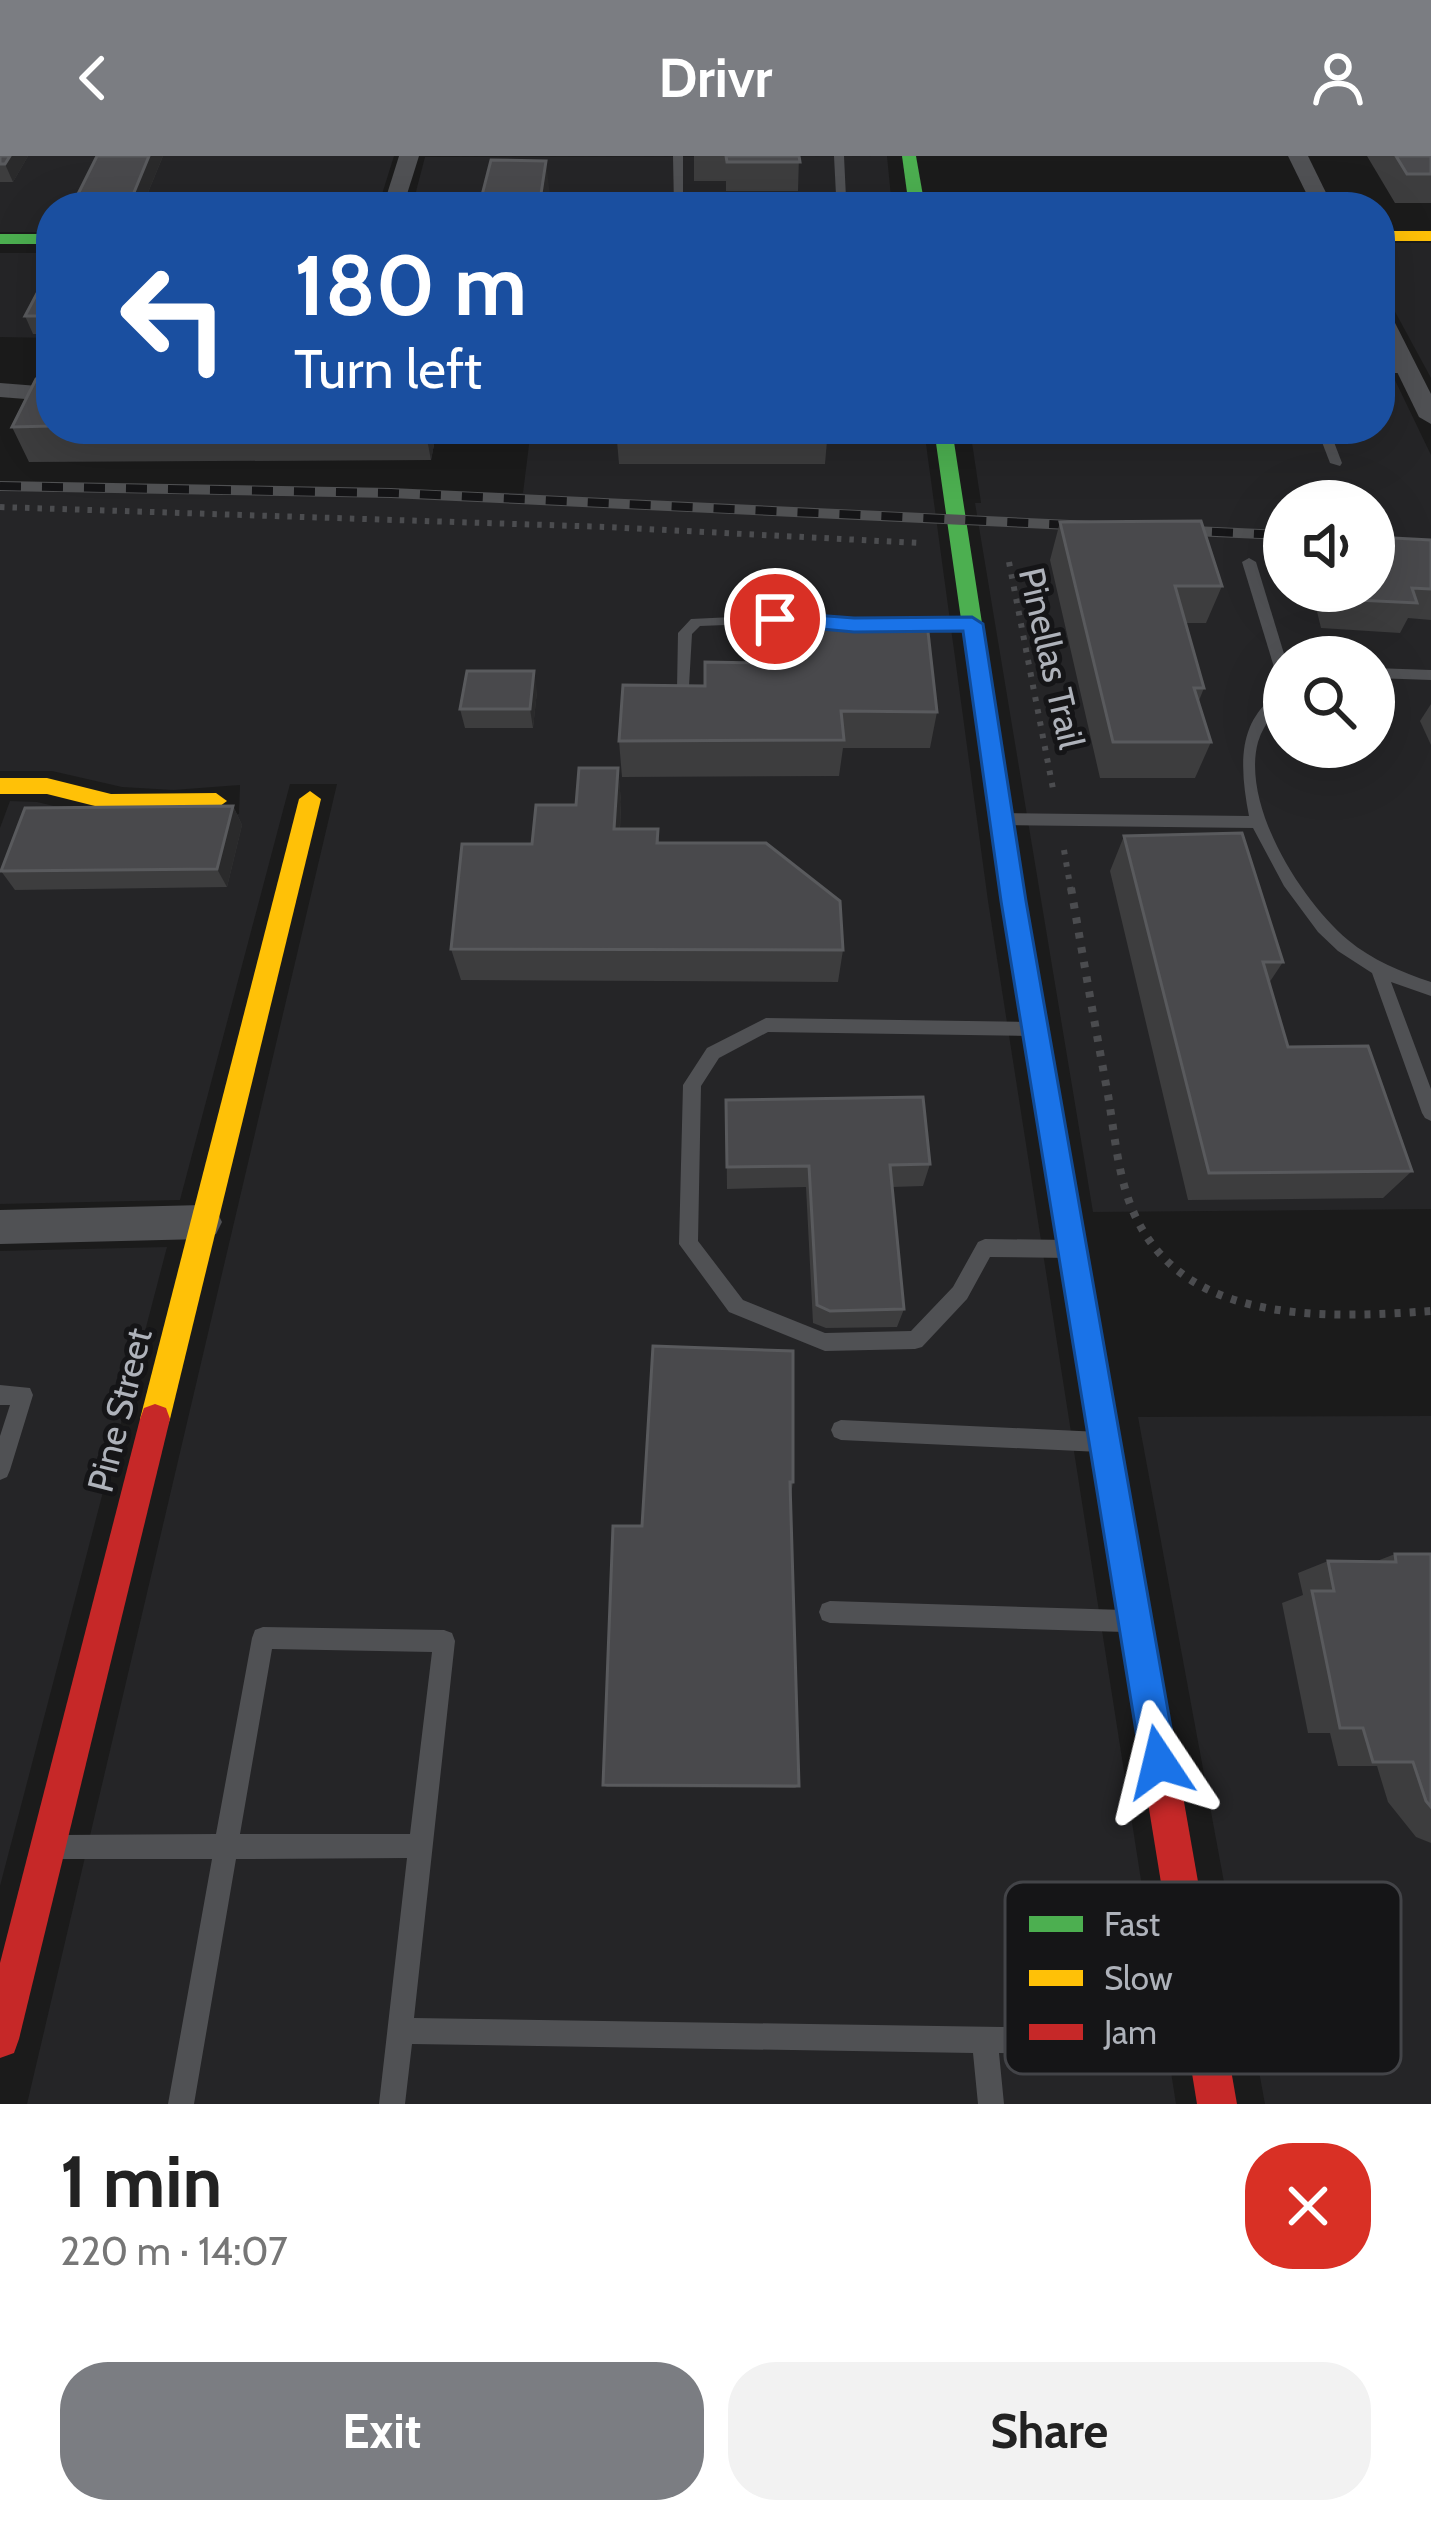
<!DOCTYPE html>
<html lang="en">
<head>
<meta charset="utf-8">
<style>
  body { margin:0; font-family:Cabin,sans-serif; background:#f2f2f2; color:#222; height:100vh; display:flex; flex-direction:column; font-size:45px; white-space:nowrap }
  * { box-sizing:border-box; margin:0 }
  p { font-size:39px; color:#767676 }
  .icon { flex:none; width:66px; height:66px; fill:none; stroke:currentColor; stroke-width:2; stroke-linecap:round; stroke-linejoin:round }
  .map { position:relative; height:1948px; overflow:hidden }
  .sheet { display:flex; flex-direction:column; background:#fff; flex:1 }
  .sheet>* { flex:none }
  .top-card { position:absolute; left:36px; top:36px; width:1359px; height:252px; border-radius:48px; box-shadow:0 12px 48px #0002; background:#1a4fa0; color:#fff; overflow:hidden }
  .fabs { position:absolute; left:1263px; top:324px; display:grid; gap:24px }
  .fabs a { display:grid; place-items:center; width:132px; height:132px; border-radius:50%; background:#fff; box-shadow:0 12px 48px #0002; font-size:60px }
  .pin { position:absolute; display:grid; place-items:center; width:102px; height:102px; color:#fff; margin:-51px; border:6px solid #fff; border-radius:50%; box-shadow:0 3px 12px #0007 }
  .me { position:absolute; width:132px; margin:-66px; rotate:350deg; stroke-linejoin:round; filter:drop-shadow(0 0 9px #0008) }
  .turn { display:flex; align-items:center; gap:42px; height:252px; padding:0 60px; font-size:54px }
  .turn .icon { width:156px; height:156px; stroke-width:2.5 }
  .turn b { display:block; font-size:84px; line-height:102px }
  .round { display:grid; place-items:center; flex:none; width:126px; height:126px; border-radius:48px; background:#f2f2f2 }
  .summary { display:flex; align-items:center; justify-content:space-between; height:204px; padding:0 60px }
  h1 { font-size:72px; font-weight:700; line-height:90px }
  .primary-button { display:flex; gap:24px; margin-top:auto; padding:24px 60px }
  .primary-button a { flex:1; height:138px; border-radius:48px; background:#7b7d82; color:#fff; font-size:48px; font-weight:700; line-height:138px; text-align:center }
  .primary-button a+a { background:#f2f2f2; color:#222 }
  header { display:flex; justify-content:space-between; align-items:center; height:156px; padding:0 60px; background:#7b7d82; color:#fff; font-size:54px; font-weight:700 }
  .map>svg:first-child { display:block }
</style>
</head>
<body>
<header><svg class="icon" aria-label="back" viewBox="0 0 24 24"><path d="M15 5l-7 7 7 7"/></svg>Drivr<svg class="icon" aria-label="person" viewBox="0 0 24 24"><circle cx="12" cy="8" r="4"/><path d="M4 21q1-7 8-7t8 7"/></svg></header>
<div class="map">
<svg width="1431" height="1948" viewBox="0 0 1431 1948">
  <rect width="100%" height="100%" fill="#1b1b1b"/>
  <g fill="#252527" fill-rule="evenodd">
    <polygon points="0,0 394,0 378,51 51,51 51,76 0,76"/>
    <polygon points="887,0 892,51 415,51 413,47 425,1"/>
    <polygon points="1380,87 1431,87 1431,222 1380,128"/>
    <polygon points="0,97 51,97 51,182 0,181"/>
    <path d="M1380 193 1431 299V1053L1093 1056 975 347H981L970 273H1380ZM1284 345H1374V435H1284ZM1284 501H1374V591H1284Z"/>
    <polygon points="531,273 924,273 988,745 1176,1948 27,1948 337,628 290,628 180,1044 0,1048 0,672 10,645 37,646 104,662 168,665 239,658 240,629 173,634 122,631 52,615 0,615 0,326 523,337"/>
    <polygon points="167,1091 0,1730 0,1095"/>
    <polygon points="1431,1260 1431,1948 1265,1948 1138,1261"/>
  </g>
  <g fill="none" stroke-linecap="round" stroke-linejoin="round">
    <g stroke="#4b4c4f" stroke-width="6" stroke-dasharray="4.5 8" stroke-linecap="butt">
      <polyline points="0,351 607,371 920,387"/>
      <polyline points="1009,406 1054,638"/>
      <polyline points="1064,694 1071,735"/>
    </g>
    <path stroke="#4b4c4f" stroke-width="8" stroke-dasharray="6 9" stroke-linecap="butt" d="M1071 732C1083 801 1095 870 1108 939 1113 968 1116 1000 1124 1029 1162 1170 1314 1163 1431 1155"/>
    <g fill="#505154" fill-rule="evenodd">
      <polygon points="673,0 683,0 683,40 836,39 834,0 844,0 846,42 841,45 683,46 682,51 674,51"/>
      <polygon points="396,39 401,42 400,44 259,46 254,43 259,40"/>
      <polygon points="1380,211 1409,211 1415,214 1409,217 1380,217"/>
      <polygon points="1317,273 1329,273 1342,307 1340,310 1330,307"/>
      <polygon points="1249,402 1256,406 1285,501 1284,526 1277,521 1242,406"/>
      <polygon points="775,459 853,465 860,469 853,473 775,467 700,470 692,478 689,530 687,533 677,533 678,477 691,463"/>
      <polygon points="972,464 979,468 977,471 905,473 898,469 905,465"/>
      <polygon points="1374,512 1431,514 1431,524 1374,522"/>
      <path d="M1284 534V547C1272 559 1263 570 1258 586 1241 649 1301 745 1348 784 1372 804 1401 816 1431 826V840L1391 826 1431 933V965L1425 962 1422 957 1372 817 1338 795 1318 776 1284 730 1253 672 1001 669 993 663 1001 657 1249 660C1240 612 1235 562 1284 534Z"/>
      <polygon points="766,862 1030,866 1036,868 1039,873 1036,878 1030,880 768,876 719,902 701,930 698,1085 743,1144 825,1177 911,1175 953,1131 978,1086 985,1083 1070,1084 1077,1087 1080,1093 1077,1099 1070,1102 990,1101 967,1143 922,1191 915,1193 825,1195 729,1156 679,1088 683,929 707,892"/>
      <polygon points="0,1229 30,1232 33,1239 10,1314 7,1321 0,1324 0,1280 10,1249 0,1249"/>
      <polygon points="841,1264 1100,1276 1107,1279 1110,1286 1107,1293 1100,1296 841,1284 834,1281 831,1274 834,1267"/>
      <polygon points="830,1445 1125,1454 1133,1457 1136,1465 1133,1473 1125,1476 830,1467 822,1464 819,1456 822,1448"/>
      <path d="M263 1471 444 1474 452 1477 455 1485 414 1862 1191 1874 1200 1878 1204 1887 1200 1896 1191 1900 999 1897 1004 1948H978L973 1897 412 1888 405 1948H379L407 1702 236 1703 194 1948H168L212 1703H58L49 1700 46 1691 49 1682 58 1679 216 1678 252 1482 255 1474ZM272 1493 432 1496 410 1678H240Z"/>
    </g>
    <g fill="#505154" fill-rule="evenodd">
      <polygon points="399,0 419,0 403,51 383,51"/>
      <polygon points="1288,0 1308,0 1333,51 1313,51"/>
      <polygon points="1380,152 1391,159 1431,238 1431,268 1419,261 1380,181"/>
      <polygon points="0,227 51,231 51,245 0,241"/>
      <polygon points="203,1049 216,1054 222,1066 216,1078 203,1083 0,1088 0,1054"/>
    </g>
    <g fill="#4caf50" fill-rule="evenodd">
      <polygon points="902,0 916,0 925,51 909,51"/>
      <rect x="0" y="78" width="51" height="10"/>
      <polygon points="934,273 952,273 1025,745 1099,1161 1094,1171 1084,1175 1074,1171 1069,1161 1001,745"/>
    </g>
    <g fill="#ffc107" fill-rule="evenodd">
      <rect x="1380" y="75" width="51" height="10"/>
      <polygon points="0,622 47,622 111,638 216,637 227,645 216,653 111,654 47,638 0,638"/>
      <polygon points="310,635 321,643 170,1263 166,1274 155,1278 144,1274 140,1263 299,643"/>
    </g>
    <g fill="#c62828" fill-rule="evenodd">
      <polygon points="1084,1147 1094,1151 1099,1161 1237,1948 1197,1948 1069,1161 1074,1151"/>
      <polygon points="155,1248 166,1252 170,1263 19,1883 14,1897 0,1902 0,1807 140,1263 144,1252"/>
    </g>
    <defs>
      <g id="rail">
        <polyline points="0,330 391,337 1092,370"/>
        <polyline points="1170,374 1284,379"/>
      </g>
    </defs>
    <use href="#rail" stroke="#505153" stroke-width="10"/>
    <use href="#rail" stroke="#151517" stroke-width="8" stroke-dasharray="21" stroke-linecap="butt"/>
  </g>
  <g fill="#3d3d3e">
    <polygon points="0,0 28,0 13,26 0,26"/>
    <polygon points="97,0 163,0 142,51 83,51 78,38"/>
    <polygon points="694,0 799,0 798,35 726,35 726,25 694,25"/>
    <polygon points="1367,0 1431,0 1431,47 1395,47"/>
    <polygon points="51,111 51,178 33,178 25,160"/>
    <polygon points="51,216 51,273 437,273 431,304 29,306 12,271"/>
    <polygon points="616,273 828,273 825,308 619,308"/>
    <polygon points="1156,273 1281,273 1276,286 1160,286"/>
    <polygon points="1060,366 1222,430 1206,467 1186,467 1204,532 1198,547 1211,586 1195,622 1100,622 1050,404"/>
    <polygon points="1431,384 1431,464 1408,462 1400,477 1321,472 1312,435 1374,435"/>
    <polygon points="762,468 937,556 930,592 843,592 839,620 622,621 619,585 705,530 760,507"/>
    <polygon points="537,535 533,572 465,572 460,553"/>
    <polygon points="1431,548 1431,589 1420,565"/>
    <polygon points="618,612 621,646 620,673 658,673 659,687 843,794 838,826 461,824 451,793 532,688"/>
    <polygon points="233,650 242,669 227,731 15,734 1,715"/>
    <polygon points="1124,680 1283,806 1269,827 1288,891 1412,1015 1383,1042 1188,1044 1110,715"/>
    <polygon points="726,944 930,1008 923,1030 892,1031 904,1153 897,1171 826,1172 813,1167 806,1031 727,1033"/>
    <polygon points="653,1190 793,1326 791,1339 799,1630 795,1632 607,1631 603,1629 642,1370"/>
    <polygon points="1395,1398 1431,1398 1431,1687 1416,1681 1388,1646 1377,1610 1338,1610 1330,1577 1308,1577 1282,1447 1303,1439 1298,1417 1328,1405 1377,1405"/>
  </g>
  <g fill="#2a2a2b">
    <polygon points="10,0 28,0 13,26 5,8"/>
    <polygon points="149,0 163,0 142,51 128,51"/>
    <polygon points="546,5 550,40 548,51 539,51"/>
    <polygon points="425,273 437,273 431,304"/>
    <polygon points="534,515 537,535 533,572 530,553"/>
    <polygon points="618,612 621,646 618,707 614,673"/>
    <polygon points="233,650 242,669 227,731 217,713"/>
  </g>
  <g fill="#49494c" stroke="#595a5d" stroke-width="3">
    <polygon points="0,0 10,0 5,8 0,8"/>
    <polygon points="97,0 149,0 128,51 83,51 90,38 78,38"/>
    <polygon points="726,0 799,0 800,6 727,6"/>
    <polygon points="1396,0 1431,0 1431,18 1407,18"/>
    <polygon points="491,4 546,5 539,51 479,51"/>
    <polygon points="51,111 51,160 25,160"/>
    <polygon points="50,216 51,270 12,271 36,223 46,223"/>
    <polygon points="1201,365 1222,430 1175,430 1204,532 1194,532 1211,586 1113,586 1060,366"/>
    <polygon points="1374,381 1431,384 1431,433 1412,432 1417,447 1336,443 1334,435 1374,435"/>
    <polygon points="927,467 937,556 841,555 844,584 619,585 623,529 705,530 705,506 761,507 762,468"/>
    <polygon points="467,515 534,515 530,553 460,553"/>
    <polygon points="579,612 618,612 614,673 658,673 657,687 766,687 840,745 843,794 451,793 462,688 532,688 536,649 576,649"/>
    <polygon points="233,650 217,713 1,715 25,652"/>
    <polygon points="1242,677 1283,806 1263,806 1288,891 1368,890 1412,1015 1209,1017 1124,680"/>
    <polygon points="923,941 930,1008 890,1009 904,1153 830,1155 817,1149 809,1010 727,1011 726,944"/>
    <polygon points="653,1190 793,1195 793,1326 790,1326 799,1630 603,1629 613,1370 642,1370"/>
    <polygon points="1395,1398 1431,1398 1431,1651 1426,1645 1413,1606 1373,1606 1363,1572 1340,1572 1312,1435 1334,1435 1328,1405 1396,1406"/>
  </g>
  <polygon fill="#1a73e8" stroke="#114b97" stroke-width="3" points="775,456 854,462 972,461 983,468 1026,745 1177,1606 1171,1619 1159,1624 1146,1619 1141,1606 1001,745 963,475 854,476 768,468 765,463"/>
  <g text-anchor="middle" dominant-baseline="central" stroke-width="10" stroke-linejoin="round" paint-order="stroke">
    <g font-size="36" fill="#aeb2ba" stroke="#151517">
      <text transform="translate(1052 502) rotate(77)">Pinellas Trail</text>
      <text transform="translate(119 1254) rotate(-76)">Pine Street</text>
    </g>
  </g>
  <rect x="1005" y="1726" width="396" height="192" rx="18" fill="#151517" stroke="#434448" stroke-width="3"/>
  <rect x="1029" y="1760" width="54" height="16" fill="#4caf50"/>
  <rect x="1029" y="1814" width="54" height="16" fill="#ffc107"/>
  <rect x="1029" y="1868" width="54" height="16" fill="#c62828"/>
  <g font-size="33" fill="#aeb2ba">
    <text x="1104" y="1780">Fast</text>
    <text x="1104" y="1834">Slow</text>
    <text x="1104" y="1888">Jam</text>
  </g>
</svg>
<div class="fabs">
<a><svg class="icon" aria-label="sound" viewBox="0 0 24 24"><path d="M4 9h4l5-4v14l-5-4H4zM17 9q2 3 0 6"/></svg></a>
<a><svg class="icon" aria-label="search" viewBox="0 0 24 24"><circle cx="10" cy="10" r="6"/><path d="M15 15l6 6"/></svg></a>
</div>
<div class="pin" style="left:775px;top:463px;background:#d93025"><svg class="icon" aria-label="arrive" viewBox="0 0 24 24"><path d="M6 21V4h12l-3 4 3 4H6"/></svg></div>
<svg class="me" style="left:1159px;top:1606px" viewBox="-20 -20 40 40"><path d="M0-17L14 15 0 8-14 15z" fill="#1a73e8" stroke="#fff" stroke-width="4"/></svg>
<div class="top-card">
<div class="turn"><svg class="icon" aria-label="left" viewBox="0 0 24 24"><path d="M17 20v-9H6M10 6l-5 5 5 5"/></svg><div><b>180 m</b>Turn left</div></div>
</div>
</div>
<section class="sheet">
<div class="summary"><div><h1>1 min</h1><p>220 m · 14:07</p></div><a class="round" style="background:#d93025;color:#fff"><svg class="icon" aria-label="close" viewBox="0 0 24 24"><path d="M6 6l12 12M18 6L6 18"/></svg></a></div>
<div class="primary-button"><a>Exit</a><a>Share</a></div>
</section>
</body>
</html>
